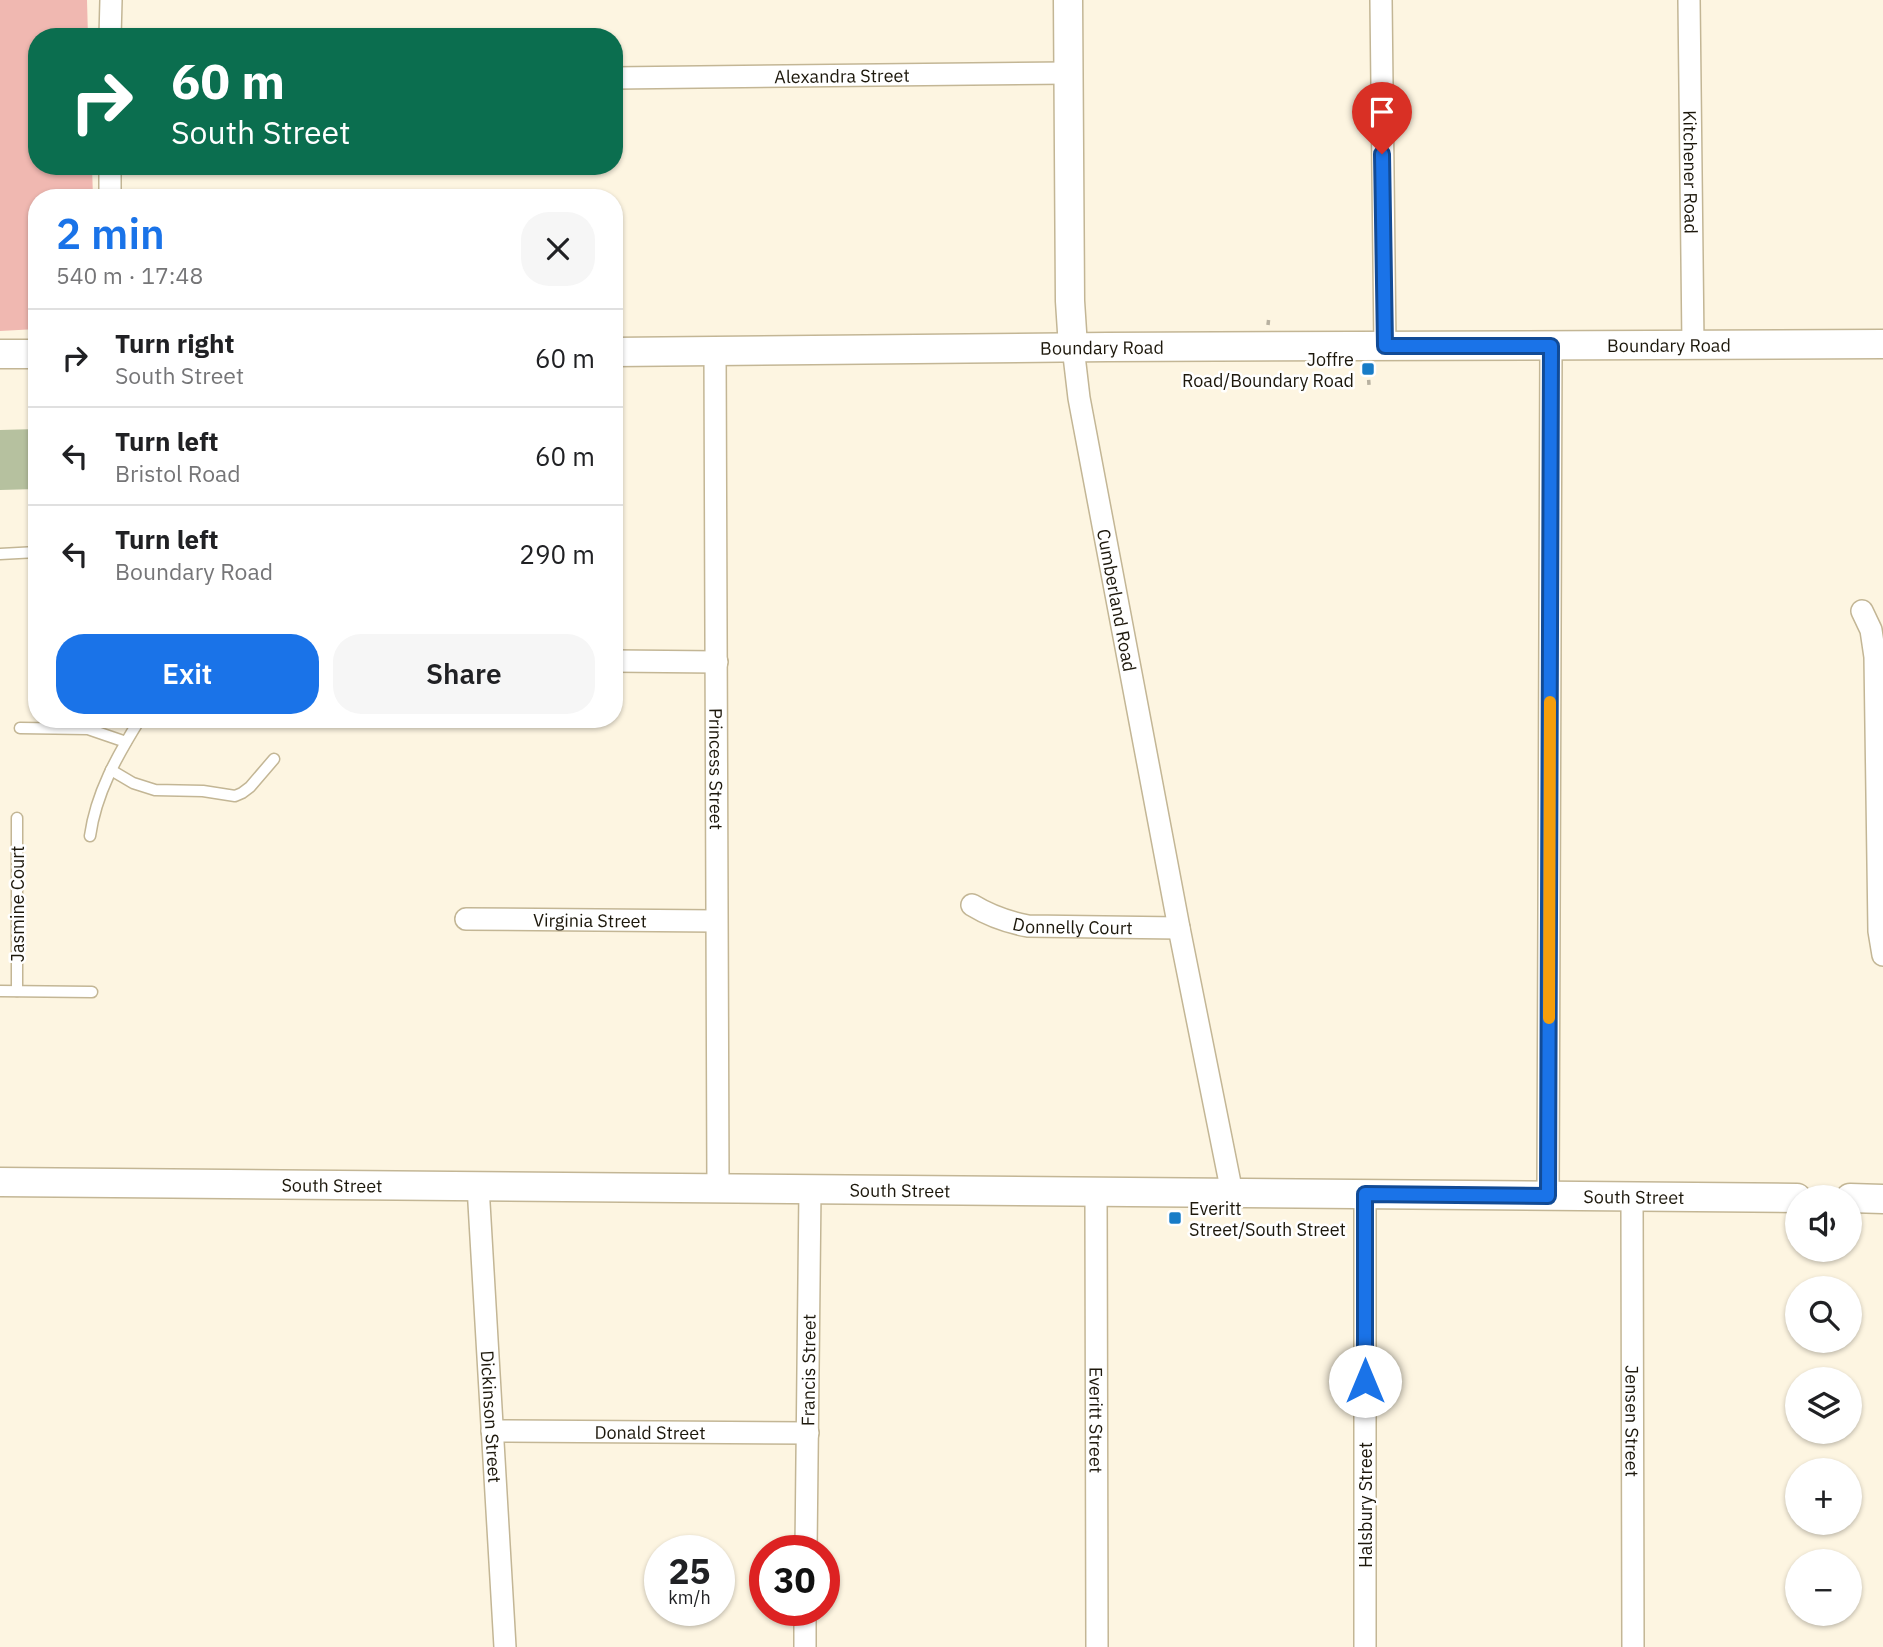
<!DOCTYPE html>
<html lang="en">
<head>
<meta charset="utf-8">
<style>
  body { margin:0; font-family:"IBM Plex Sans",sans-serif; background:#f6f6f6; color:#202124; height:100vh; display:flex; flex-direction:column; font-size:26px; white-space:nowrap }
  * { box-sizing:border-box; margin:0 }
  p { font-size:23px; color:#757577 }
  .icon { flex:none; width:38px; height:38px; fill:none; stroke:currentColor; stroke-width:2; stroke-linecap:round; stroke-linejoin:round }
  .map { position:relative; flex:1; overflow:hidden }
  .sheet { position:absolute; left:28px; top:189px; width:595px; height:539px; display:flex; flex-direction:column; background:#fff; border-radius:28px; box-shadow:0 2px 5px #0004 }
  .sheet>* { flex:none }
  .hud { position:absolute; left:28px; top:28px; width:595px; height:147px; border-radius:28px; box-shadow:0 2px 5px #0004; background:#0b6e4f; color:#fff; overflow:hidden }
  .buttons { position:absolute; left:1785px; top:1185px; display:grid; gap:14px }
  .buttons a { display:grid; place-items:center; width:77px; height:77px; border-radius:50%; background:#fff; box-shadow:0 2px 5px #0004; font-size:35px }
  .speed { position:absolute; left:644px; top:1535px; display:flex; gap:14px; font-size:35px; font-weight:700; text-align:center }
  .speed>* { display:grid; place-content:center; width:91px; height:91px; border-radius:50%; background:#fff; box-shadow:0 2px 5px #0004; line-height:1 }
  .speed small { font-size:18px; font-weight:400 }
  .speed .limit { border:10px solid #d22; background:#fff; color:#111 }
  .pin { position:absolute; display:grid; place-items:center; width:60px; height:60px; color:#fff; margin:-72px -30px; border-radius:50% 50% 50% 0; rotate:-45deg; box-shadow:0 0 7px #0007 }
  .pin .icon { rotate:45deg }
  .me { position:absolute; width:77px; margin:-38px; rotate:0deg; stroke-linejoin:round; filter:drop-shadow(0 0 5px #0008) }
  .turn { display:flex; align-items:center; gap:24px; height:147px; padding:0 28px; font-size:32px }
  .turn .icon { width:91px; height:91px; stroke-width:2.5 }
  .turn b { display:block; font-size:49px; line-height:60px }
  .round { display:grid; place-items:center; flex:none; width:74px; height:74px; border-radius:28px; background:#f6f6f6 }
  .overview { display:flex; align-items:center; justify-content:space-between; height:119px; padding:0 28px }
  h1 { font-size:42px; font-weight:600; line-height:52px; color:#1a73e8 }
  .action { display:flex; gap:14px; margin-top:auto; padding:14px 28px }
  .action a { flex:1; height:80px; border-radius:28px; background:#1a73e8; color:#fff; font-size:28px; font-weight:600; line-height:80px; text-align:center }
  .action a+a { background:#f6f6f6; color:#202124 }
  ul { padding:0; list-style:none }
  li { display:flex; align-items:center; gap:21px; height:98px; padding:0 28px; border-top:2px solid #e0e0e0 }
  li div { flex:1 }
  li b { display:block; font-size:26px }
  li em { font-style:normal }
  .map>svg:first-child { display:block }
</style>
</head>
<body>
<div class="map">
<svg width="1883" height="1647" viewBox="0 0 1883 1647">
  <rect width="100%" height="100%" fill="#fdf5e1"/>
  <polygon fill="#f0b8b1" points="0,0 87,0 88,37 37,37 37,166 92,166 93,198 37,198 37,329 0,331"/>
  <polygon fill="#b6c19f" points="37,429 37,489 0,490 0,430"/>
  <g fill="none" stroke-linecap="round" stroke-linejoin="round">
    <defs>
      <g id="lane">
        <polyline points="0,554 37,552"/>
        <polyline points="20,728 88,729 126,742"/>
        <polyline points="111,770 133,783 155,790 203,791 235,796 242,793 250,787 274,759"/>
        <path d="M90 836C96 793 117 756 140 719"/>
        <polyline points="0,991 92,992"/>
        <polyline points="17,991 17,818"/>
      </g>
      <g id="street">
        <polyline points="1381,0 1385,347"/>
        <path id="s1" d="M1689 0 1693 344"/>
        <polyline points="110,37 111,0"/>
        <path id="s2" d="M614 78 1068 73"/>
        <polyline points="110,198 110,166"/>
        <path id="s3" d="M1073 347 1079 398 1179 928 1232 1193"/>
        <path id="s4" d="M715 351 718 1187"/>
        <polyline points="1862,611 1871,630 1875,657 1879,931 1883,955"/>
        <polyline points="614,661 717,662"/>
        <path id="s5" d="M972 905C990 916 1007 922 1028 926L1179 928"/>
        <path id="s6" d="M466 919 716 921"/>
        <path id="s7" d="M478 1186 505 1647"/>
        <path id="s8" d="M1096 1192 1097 1647"/>
        <polyline points="1365,1194 1365,1647"/>
        <polyline points="1548,1196 1551,346"/>
        <path id="s9" d="M1632 1197 1633 1647"/>
        <path id="s10" d="M492 1431 808 1433"/>
        <path id="s11" d="M806 1550 810 1190"/>
        <polyline points="805,1647 805,1610"/>
      </g>
      <g id="secondary">
        <polyline points="1068,0 1070,301 1073,347"/>
        <path id="s12" d="M614 352 1107 347 1883 344"/>
        <polyline points="0,354 37,354"/>
        <path id="s13" d="M0 1182 1797 1198"/>
        <polyline points="1850,1198 1883,1199"/>
      </g>
    </defs>
    <use href="#lane" stroke="#c3b695" stroke-width="13"/>
    <use href="#street" stroke="#c3b695" stroke-width="24"/>
    <use href="#secondary" stroke="#c3b695" stroke-width="31"/>
    <g stroke="#b8b1a0" stroke-width="3.5" stroke-dasharray="5 5" stroke-linecap="butt">
      <polyline points="1268,325 1269,316"/>
      <polyline points="1368,370 1369,385"/>
    </g>
    <use href="#lane" stroke="#fff" stroke-width="10"/>
    <use href="#street" stroke="#fff" stroke-width="21"/>
    <use href="#secondary" stroke="#fff" stroke-width="28"/>
  </g>
  <g fill="none" stroke-linecap="round" stroke-linejoin="round">
    <defs>
      <polyline id="route" points="1365,1381 1365,1194 1548,1196 1551,346 1385,346 1382,154"/>
    </defs>
    <use href="#route" stroke="#114b97" stroke-width="18"/>
    <use href="#route" stroke="#1a73e8" stroke-width="12"/>
    <polyline stroke="#f59e0b" stroke-width="12" points="1549,1018 1550,702"/>
  </g>
  <g fill="#187cc7" stroke="#fff" stroke-width="2.5">
    <rect x="1361" y="362" width="14" height="14" rx="3.5"/>
    <rect x="1168" y="1211" width="14" height="14" rx="3.5"/>
  </g>
  <g text-anchor="middle" dominant-baseline="central" stroke-width="5" stroke-linejoin="round" paint-order="stroke">
    <g font-size="18" fill="#1d180c" stroke="#fff">
      <text stroke="none"><textPath href="#s2" startOffset="228">Alexandra Street</textPath></text>
      <text stroke="none"><textPath href="#s1" startOffset="172">Kitchener Road</textPath></text>
      <text stroke="none"><textPath href="#s12" startOffset="1055">Boundary Road</textPath></text>
      <text stroke="none"><textPath href="#s12" startOffset="488">Boundary Road</textPath></text>
      <text stroke="none"><textPath href="#s3" startOffset="257">Cumberland Road</textPath></text>
      <text stroke="none"><textPath href="#s4" startOffset="418">Princess Street</textPath></text>
      <text transform="translate(17 904) rotate(-90)">Jasmine Court</text>
      <text stroke="none"><textPath href="#s6" startOffset="124">Virginia Street</textPath></text>
      <text stroke="none"><textPath href="#s5" startOffset="105">Donnelly Court</textPath></text>
      <text stroke="none"><textPath href="#s13" startOffset="332">South Street</textPath></text>
      <text stroke="none"><textPath href="#s13" startOffset="900">South Street</textPath></text>
      <text stroke="none"><textPath href="#s13" startOffset="1634">South Street</textPath></text>
      <text stroke="none"><textPath href="#s11" startOffset="180">Francis Street</textPath></text>
      <text stroke="none"><textPath href="#s7" startOffset="231">Dickinson Street</textPath></text>
      <text stroke="none"><textPath href="#s8" startOffset="228">Everitt Street</textPath></text>
      <text stroke="none"><textPath href="#s9" startOffset="224">Jensen Street</textPath></text>
      <text stroke="none"><textPath href="#s10" startOffset="158">Donald Street</textPath></text>
      <text transform="translate(1365 1505) rotate(-90)">Halsbury Street</text>
    </g>
    <g font-size="18" fill="#1d180c" stroke="#fff" text-anchor="end">
      <text x="1354" y="359">Joffre<tspan x="1354" dy="21">Road/Boundary Road</tspan></text>
      <text x="1189" y="1208" text-anchor="start">Everitt<tspan x="1189" dy="21">Street/South Street</tspan></text>
    </g>
  </g>
</svg>
<div class="buttons">
<a><svg class="icon" aria-label="sound" viewBox="0 0 24 24"><path d="M4 9h4l5-4v14l-5-4H4zM17 9q2 3 0 6"/></svg></a>
<a><svg class="icon" aria-label="search" viewBox="0 0 24 24"><circle cx="10" cy="10" r="6"/><path d="M15 15l6 6"/></svg></a>
<a><svg class="icon" aria-label="layers" viewBox="0 0 24 24"><path d="M12 4l9 5-9 5-9-5zM3 14l9 5 9-5"/></svg></a>
<a>+</a>
<a>−</a>
</div>
<div class="speed"><div>25<small>km/h</small></div><div class="limit">30</div></div>
<div class="pin" style="left:1382px;top:154px;background:#d93025"><svg class="icon" aria-label="arrive" viewBox="0 0 24 24"><path d="M6 21V4h12l-3 4 3 4H6"/></svg></div>
<svg class="me" style="left:1365px;top:1381px" viewBox="-20 -20 40 40"><circle r="19" fill="#fff"/><path d="M0-13L10 11 0 6-10 11z" fill="#1a73e8"/></svg>
<div class="hud">
<div class="turn"><svg class="icon" aria-label="right" viewBox="0 0 24 24"><path d="M7 20v-9h11M14 6l5 5-5 5"/></svg><div><b>60 m</b>South Street</div></div>
</div>
<section class="sheet">
<div class="overview"><div><h1>2 min</h1><p>540 m · 17:48</p></div><a class="round"><svg class="icon" aria-label="close" viewBox="0 0 24 24"><path d="M6 6l12 12M18 6L6 18"/></svg></a></div>
<ul>
<li><svg class="icon" aria-label="right" viewBox="0 0 24 24"><path d="M7 20v-9h11M14 6l5 5-5 5"/></svg><div><b>Turn right</b><p>South Street</p></div><em>60 m</em></li>
<li><svg class="icon" aria-label="left" viewBox="0 0 24 24"><path d="M17 20v-9H6M10 6l-5 5 5 5"/></svg><div><b>Turn left</b><p>Bristol Road</p></div><em>60 m</em></li>
<li><svg class="icon" aria-label="left" viewBox="0 0 24 24"><path d="M17 20v-9H6M10 6l-5 5 5 5"/></svg><div><b>Turn left</b><p>Boundary Road</p></div><em>290 m</em></li>
</ul>
<div class="action"><a>Exit</a><a>Share</a></div>
</section>
</div>
</body>
</html>
